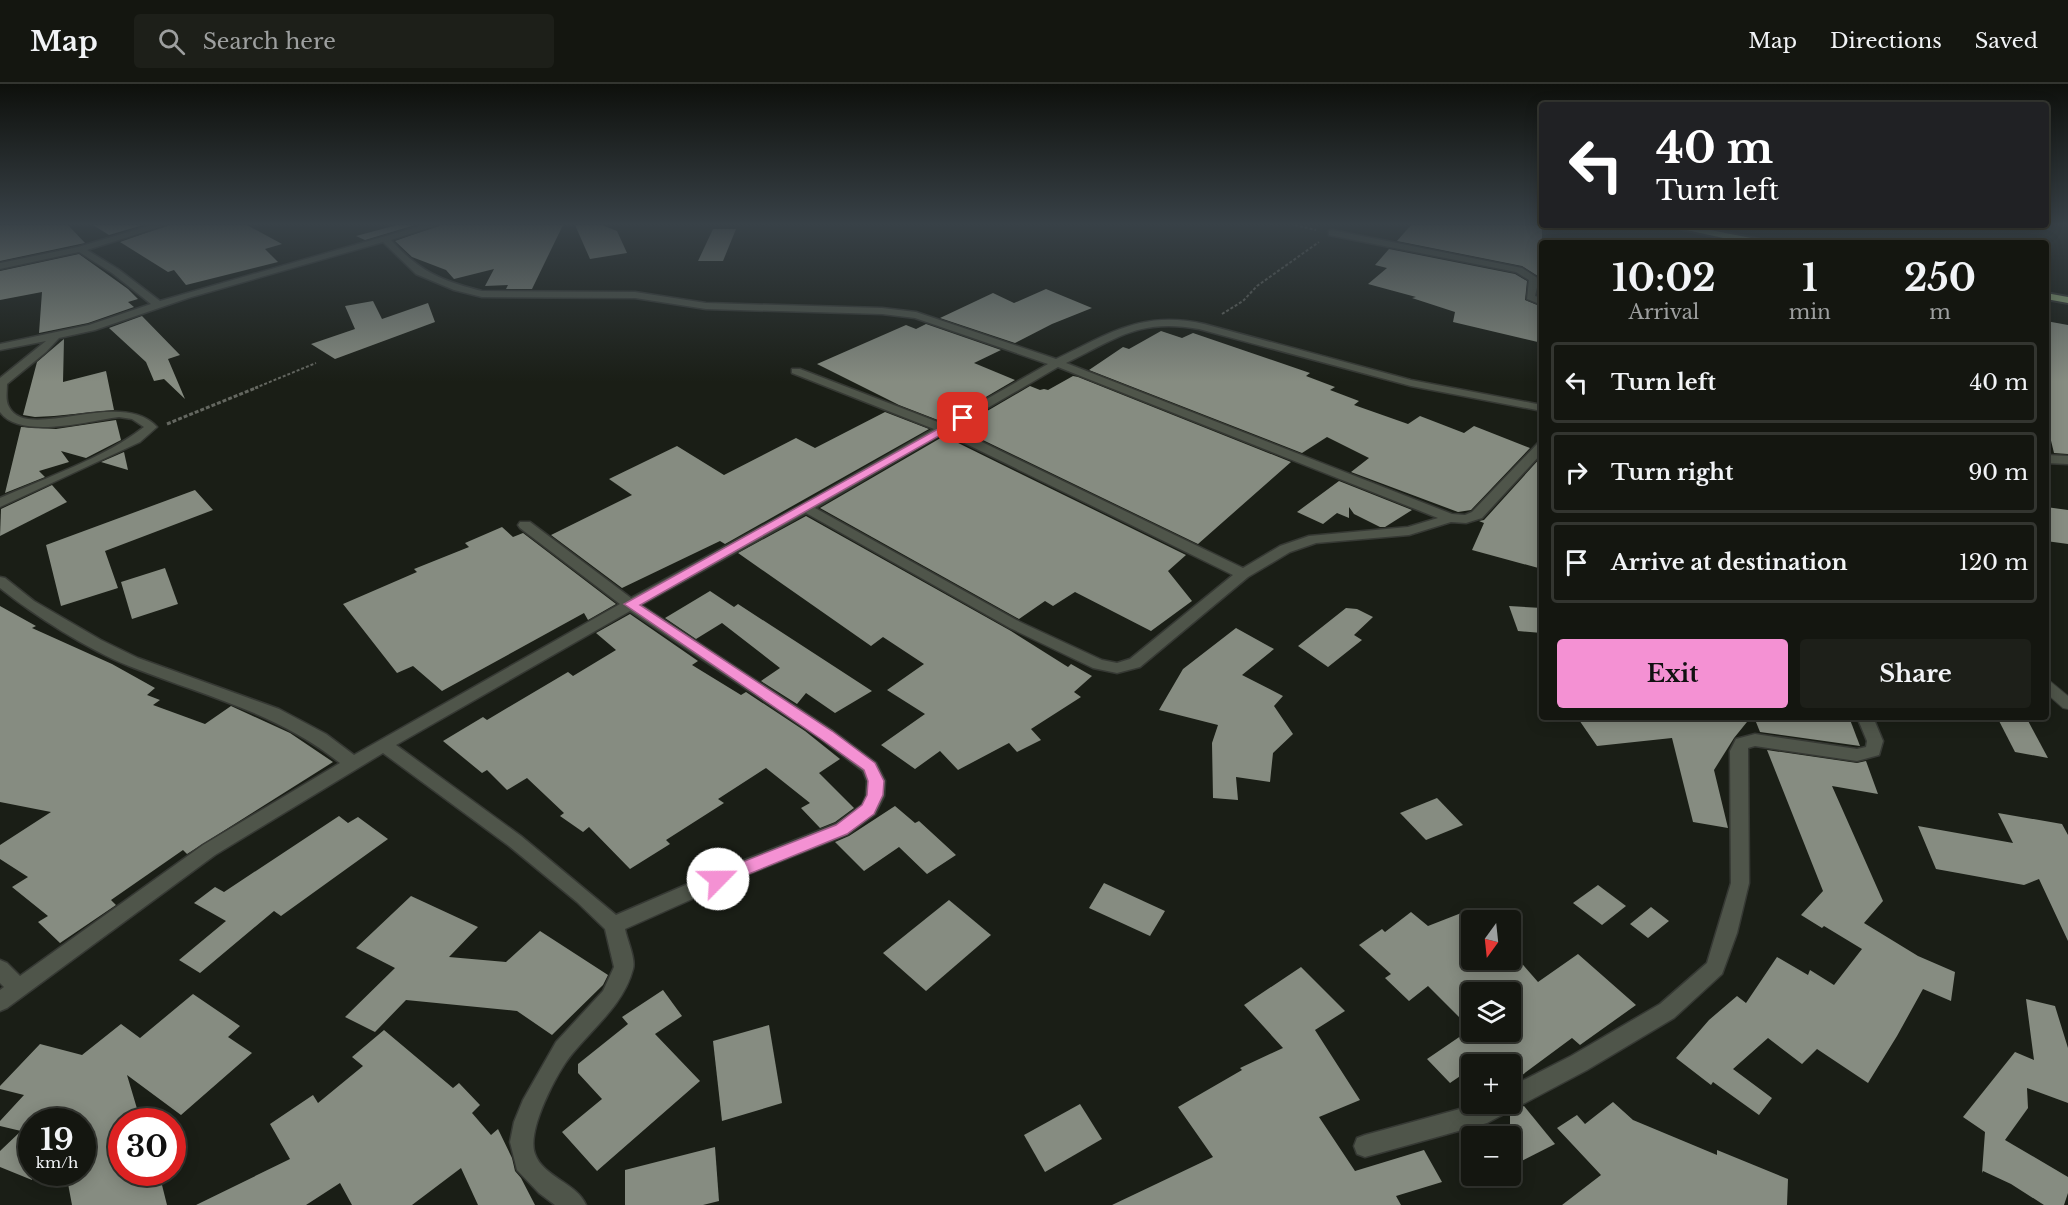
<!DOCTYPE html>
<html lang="en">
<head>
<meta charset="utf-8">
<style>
  body { margin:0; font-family:"Libre Baskerville",serif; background:#1d1f19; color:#f1f3f6; height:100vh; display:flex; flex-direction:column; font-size:22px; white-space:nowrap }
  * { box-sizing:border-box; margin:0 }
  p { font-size:20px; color:#9d9f9f }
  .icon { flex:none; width:33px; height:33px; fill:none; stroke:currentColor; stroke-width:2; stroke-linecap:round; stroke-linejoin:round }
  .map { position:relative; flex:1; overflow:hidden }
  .side { position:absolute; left:1539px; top:156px; width:510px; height:480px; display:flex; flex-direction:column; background:#141610; border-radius:6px; box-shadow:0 3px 15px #0003,0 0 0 2px #333530 }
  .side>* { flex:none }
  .top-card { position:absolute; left:1539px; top:18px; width:510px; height:126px; border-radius:6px; box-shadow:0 3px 15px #0003,0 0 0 2px #333530; background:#202124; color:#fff; overflow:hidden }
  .needle { width:39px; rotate:195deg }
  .controls { position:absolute; left:1461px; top:826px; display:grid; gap:12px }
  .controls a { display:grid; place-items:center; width:60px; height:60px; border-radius:6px; background:#141610; box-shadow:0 3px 15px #0003,0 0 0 2px #333530; font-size:30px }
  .speed { position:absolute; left:18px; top:1024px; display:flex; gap:12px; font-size:30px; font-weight:700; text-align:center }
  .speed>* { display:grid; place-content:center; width:78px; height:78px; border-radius:50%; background:#141610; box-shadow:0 3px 15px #0003,0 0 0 2px #333530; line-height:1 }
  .speed small { font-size:15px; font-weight:400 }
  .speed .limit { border:9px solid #d22; background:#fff; color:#111 }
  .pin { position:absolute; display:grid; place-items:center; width:51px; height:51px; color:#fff; margin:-26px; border-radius:12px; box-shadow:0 3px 9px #0006 }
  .me { position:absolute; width:66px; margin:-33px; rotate:67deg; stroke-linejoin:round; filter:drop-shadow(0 0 4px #0008) }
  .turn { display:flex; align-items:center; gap:21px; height:126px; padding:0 18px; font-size:27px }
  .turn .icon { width:78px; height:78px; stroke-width:2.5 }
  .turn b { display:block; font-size:42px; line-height:51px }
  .eta { display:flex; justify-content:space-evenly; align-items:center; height:102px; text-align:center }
  .eta b { font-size:36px; font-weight:700; line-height:42px }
  .cta { display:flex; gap:12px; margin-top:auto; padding:12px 18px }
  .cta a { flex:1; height:69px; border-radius:6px; background:#f491d3; color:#111; font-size:24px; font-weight:700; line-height:69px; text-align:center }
  .cta a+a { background:#1d1f19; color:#f1f3f6 }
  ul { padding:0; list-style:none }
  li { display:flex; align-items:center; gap:18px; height:81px; margin:0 12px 9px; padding:0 6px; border:3px solid #333530; border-radius:6px }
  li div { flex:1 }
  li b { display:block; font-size:22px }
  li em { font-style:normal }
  header { display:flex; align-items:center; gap:36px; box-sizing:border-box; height:84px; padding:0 30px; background:#141610; border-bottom:2px solid #333530 }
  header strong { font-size:28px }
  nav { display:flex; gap:33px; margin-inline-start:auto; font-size:21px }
  .search { width:420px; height:54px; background:#1d1f19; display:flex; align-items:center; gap:15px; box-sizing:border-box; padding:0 21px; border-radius:6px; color:#9d9f9f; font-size:22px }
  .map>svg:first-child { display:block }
</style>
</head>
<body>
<header>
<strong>Map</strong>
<div class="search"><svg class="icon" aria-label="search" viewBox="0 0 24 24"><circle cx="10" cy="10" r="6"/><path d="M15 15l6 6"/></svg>Search here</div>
<nav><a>Map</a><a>Directions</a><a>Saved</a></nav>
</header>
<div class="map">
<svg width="2068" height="1121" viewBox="0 0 2068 1121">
  <rect width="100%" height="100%" fill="#1a1e16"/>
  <g fill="#868c81" fill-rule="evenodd">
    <polygon points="0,141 68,141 85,159 0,177"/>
    <polygon points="93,141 143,141 109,151"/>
    <polygon points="168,141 247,141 282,160 265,165 278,178 186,201 174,186 168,188 120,158"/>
    <polygon points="397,141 415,141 365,156 356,152"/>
    <polygon points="440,141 563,141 532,205 506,205 508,201 485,202 494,185 454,195 446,186 412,173 395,157"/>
    <polygon points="575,141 602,141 617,147 627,169 590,175"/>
    <polygon points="1411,141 1542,141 1542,212 1538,210 1541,194 1522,182 1397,157"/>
    <polygon points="713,145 736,145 723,177 698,177"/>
    <polygon points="1389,165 1515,190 1527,197 1525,216 1542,223 1542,259 1453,238 1455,228 1412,214 1416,213 1368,200 1387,184 1375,181"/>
    <polygon points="79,170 128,205 138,215 128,218 134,223 88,239 39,249 42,208 0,216 0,187"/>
    <polygon points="1046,205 1092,224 1052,240 1015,259 940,234 993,209 1014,219"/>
    <polygon points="373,217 382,235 428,219 435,238 335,275 311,260 355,245 345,222"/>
    <polygon points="142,232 180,271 168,275 185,315 164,295 154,297 146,278 109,244"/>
    <polygon points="2046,237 2068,241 2068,370 2054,369 2046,336 2046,267 2051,267 2046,258"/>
    <polygon points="926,240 1001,266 974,279 1015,296 943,338 899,321 817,280 906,241 916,245"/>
    <polygon points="1161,247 1182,254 1193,249 1310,289 1306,292 1335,303 1330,306 1359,317 1354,321 1408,340 1420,332 1464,349 1474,342 1530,364 1471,426 1458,428 1351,388 1369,374 1327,353 1302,369 1089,286 1123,263 1129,265"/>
    <polygon points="64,255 63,298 106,287 114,326 54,332 35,333 23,331 37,278"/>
    <polygon points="1073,292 1078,293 1291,378 1198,460 958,344 1030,302 1040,306 1044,305 1048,306"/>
    <polygon points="885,328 929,345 725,460 720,457 622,504 551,451 632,411 609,395 677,362 724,391 796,354 815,364"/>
    <polygon points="116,336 121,356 86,374 61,367 69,378 39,387 45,393 5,409 21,343 56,345"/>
    <polygon points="944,352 1186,471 1168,487 1192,517 1151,547 1075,508 1053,522 1045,517 1019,535 820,424"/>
    <polygon points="124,368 128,386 101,378"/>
    <polygon points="1542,372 1542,485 1472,466 1484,439 1479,437 1484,436"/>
    <polygon points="1339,397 1412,426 1385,443 1380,443 1354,430 1349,423 1349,434 1337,429 1323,440 1297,428"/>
    <polygon points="52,401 67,418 0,452 1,425"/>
    <polygon points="195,406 213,426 105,467 118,504 61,522 46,461"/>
    <polygon points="2046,423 2068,426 2068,460 2046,457"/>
    <polygon points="806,432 1011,547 1068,583 1071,580 1092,592 1074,608 1081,613 1031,645 1041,656 1017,668 1009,659 958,686 940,667 915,685 881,661 925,630 887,606 924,580 883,553 871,562 738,469"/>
    <polygon points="502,443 513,453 523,449 616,520 588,536 584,529 442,607 413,582 397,589 343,520 417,488 414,485 469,463 465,459"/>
    <polygon points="165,484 178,520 132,535 121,498"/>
    <polygon points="710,507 734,523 738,520 872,607 835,629 806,609 797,620 761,597 780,584 722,539 696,555 665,534"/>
    <polygon points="0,522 36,542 32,544 112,580 155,604 147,611 160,616 153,621 205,640 231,622 290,649 333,678 187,770 183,766 111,816 116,821 60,859 38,838 48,832 12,803 28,793 0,775 0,761 51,728 0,718"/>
    <polygon points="1509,522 1542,524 1542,549 1518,547"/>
    <polygon points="1346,524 1357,525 1373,533 1354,551 1362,556 1328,583 1298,562"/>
    <polygon points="630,530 698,577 692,581 741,611 746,608 805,647 840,675 819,689 854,724 835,738 820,744 801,724 810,719 766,684 718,715 724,719 666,756 670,760 630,785 589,743 583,748 560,732 564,729 527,694 507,706 487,686 482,689 443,657 483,633 487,636 568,588 573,592 616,566 596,549"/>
    <polygon points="1236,544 1274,565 1242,591 1283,612 1274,622 1293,650 1273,669 1270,698 1236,693 1238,716 1213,714 1212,659 1218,641 1159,626 1183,585"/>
    <polygon points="1577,633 1751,633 1734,654 1714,686 1728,744 1693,738 1672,654 1597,662"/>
    <polygon points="1754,633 1849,633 1860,662 1760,648"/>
    <polygon points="1997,633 2026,633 2048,674 2015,668"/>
    <polygon points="1767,666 1857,679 1866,677 1878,710 1832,702 1883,817 1864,839 1918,872 1955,888 1951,917 1923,905 1897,952 1868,999 1817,965 1802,980 1768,954 1733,985 1772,1014 1759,1031 1713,998 1711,1001 1676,974 1709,936 1737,912 1746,919 1777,873 1808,891 1810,886 1834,901 1862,865 1824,842 1822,844 1801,831 1823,807"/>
    <polygon points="1437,714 1463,741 1426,756 1400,729"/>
    <polygon points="895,722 915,739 919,737 956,771 927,790 899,763 864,787 835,758 849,752"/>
    <polygon points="1998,729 2062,740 2068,751 2068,857 2039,795 2024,801 1936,785 1918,742 2013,759"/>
    <polygon points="339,732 348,739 358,733 388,755 281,832 274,827 200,889 179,876 226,837 194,819 215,803 224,808"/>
    <polygon points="1104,799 1165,827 1150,852 1089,824"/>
    <polygon points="1598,801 1626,822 1602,841 1573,819"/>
    <polygon points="411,812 478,843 449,873 506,878 540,847 608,891 603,901 552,951 517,927 406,916 375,948 345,933 395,884 356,864"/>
    <polygon points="949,816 991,851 926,907 883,869"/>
    <polygon points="1651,823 1669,837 1648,854 1630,840"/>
    <path d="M1469 826 1478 837H1472V876H1510V866L1538 898 1578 870 1636 921 1580 961 1572 954 1510 1000V981H1472V984L1450 999 1427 975 1471 945 1428 902 1409 917 1385 894 1391 890 1359 861 1382 845 1385 848 1411 828 1428 842ZM1472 909H1510V948H1472Z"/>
    <polygon points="1301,883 1345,927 1315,946 1360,1016 1319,1033 1355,1087 1424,1066 1442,1098 1396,1112 1401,1121 1112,1121 1213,1073 1178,1023 1242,986 1240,984 1283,964 1244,921"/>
    <polygon points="663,906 682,932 655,950 700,997 597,1087 562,1048 602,1015 578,989 578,980 628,940 622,933"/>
    <polygon points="193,910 240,942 228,953 252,969 181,1031 127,991 141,1038 122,1038 122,1089 159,1089 167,1121 72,1121 66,1089 82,1089 82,1038 32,1038 32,1096 0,1083 0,1067 21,1047 0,1042 0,1037 24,1011 0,1005 0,1002 40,960 82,971 121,940 140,954"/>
    <polygon points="2026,915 2055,922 2068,964 2068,1019 2027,1004 2028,1024 2005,1056 2068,1093 2068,1109 2064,1121 2044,1121 2011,1100 1983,1087 1982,1089 1985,1048 1963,1033 2015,968 2034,976"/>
    <polygon points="769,941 782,1019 722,1037 713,957"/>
    <polygon points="384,946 453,1004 459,999 480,1021 472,1029 491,1051 498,1045 512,1074 515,1087 521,1094 535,1121 478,1121 461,1084 412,1121 352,1121 340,1099 306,1121 196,1121 290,1075 270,1040 313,1011 318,1019 363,982 352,973"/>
    <polygon points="1613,1018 1633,1036 1717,1071 1717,1066 1788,1095 1787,1121 1562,1121 1601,1091 1557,1044 1577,1031 1585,1040"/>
    <polygon points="1080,1020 1102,1055 1045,1088 1024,1051"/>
    <polygon points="1524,1022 1555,1060 1510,1083 1510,1029"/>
    <polygon points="715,1063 719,1117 703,1121 625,1121 625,1086"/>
  </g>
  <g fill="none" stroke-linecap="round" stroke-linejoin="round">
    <defs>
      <polygon id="service" points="2046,596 2051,598 2068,612 2068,625 2063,624 2046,609"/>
      <g id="minor">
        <path d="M152 141H166L87 166 118 185 160 217 424 141H438L391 156C419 187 441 197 482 207L635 208 706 219 882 224 916 228 1056 275C1109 250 1142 226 1204 240L1411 296 1542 321V327L1411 302 1199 245C1140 234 1117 254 1066 279L1452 430 1465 431 1472 428 1538 359 1542 358V369L1482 434 1466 439 1451 438 1409 451 1316 459 1290 468 1248 493 1140 583 1117 589 1093 584 1010 544 806 429 641 521 833 647 876 679 885 697 884 712 875 730 848 750 746 791 625 845C627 856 636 875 633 885 624 920 594 943 572 970 557 988 526 1047 535 1070 543 1093 577 1099 586 1121H555L539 1109 517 1086 510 1058 514 1038 523 1016 556 958 603 907 614 883 605 845 577 818 509 762 383 669 215 771 7 924 0 927V906L4 903 0 899V876L7 879 20 892 203 761 340 679C276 628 204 612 129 582 87 565 35 532 0 504V493L5 494 34 517 101 556 138 574 279 625 326 650 354 671 620 520 520 444 518 441 520 438H530L631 514 801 421 934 345 792 289V285H800L943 340 1048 280 915 234 882 230 706 225 635 214 482 213 454 206 416 190 383 158 188 214 95 246 59 254 46 268 7 300C7 308 5 316 9 323 27 359 121 303 157 343L140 358 0 423V414C43 395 108 372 144 343L132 335 119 333C89 337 20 356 0 328V294L46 257 0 266V260L89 241 151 220 112 189 79 168 0 185V179L78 163ZM1058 283 1438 434 1408 443 1309 452 1280 462 1243 484 953 344ZM944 349 1233 491 1130 575 1117 579 1102 576 1020 538 815 424ZM630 527 821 655 863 687 867 697 866 712 862 721 836 740 732 781 616 831 521 752 396 661Z"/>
        <polygon points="1332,146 1522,184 1539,195 1535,212 1542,214 1542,221 1527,215 1529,196 1516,188 1329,151 1329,147"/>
        <polygon points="2046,371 2068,372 2068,380 2046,379"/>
        <polygon points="1857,633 1873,633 1883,657 1879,671 1857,677 1755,662 1748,664 1749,799 1737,849 1722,890 1674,934 1587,986 1487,1039 1365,1073 1357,1070 1354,1062 1357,1054 1365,1051 1478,1020 1510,1020 1510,1003 1571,972 1660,920 1707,879 1731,799 1730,667 1736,655 1755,650 1857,665 1866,663 1867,657"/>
      </g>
      <g id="trunk">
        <polygon points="1664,141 1685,141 1761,156 1766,159 1746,159"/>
        <polygon points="2046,209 2068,213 2068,219 2046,215"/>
      </g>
    </defs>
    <use href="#service" stroke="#363934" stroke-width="2"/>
    <use href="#minor" stroke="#363934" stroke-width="3"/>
    <use href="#trunk" stroke="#363934" stroke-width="4"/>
    <g stroke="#646760" stroke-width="2" stroke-dasharray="3 2" stroke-linecap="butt">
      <polyline points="1295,141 1316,146"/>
      <polyline points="1222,230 1243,217 1257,202 1319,158"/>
      <polyline points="255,304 316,279"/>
    </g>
    <polyline stroke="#646760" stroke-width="3" stroke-dasharray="4 2" stroke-linecap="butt" points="167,340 258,303"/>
    <use href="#service" fill="#4f554a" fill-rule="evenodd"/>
    <use href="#minor" fill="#4f554a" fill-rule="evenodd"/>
    <use href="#trunk" fill="#94ae7c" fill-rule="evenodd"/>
  </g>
  <linearGradient id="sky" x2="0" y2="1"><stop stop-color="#0e100c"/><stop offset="0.47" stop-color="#384147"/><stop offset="1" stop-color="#384147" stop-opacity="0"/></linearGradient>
  <rect width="2068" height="298" fill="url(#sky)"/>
  <polygon fill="#f491d3" stroke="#9f5e89" stroke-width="1.5" points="963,331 969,334 967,336 640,521 832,647 875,679 884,697 883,711 874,730 847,750 724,800 718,802 712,800 709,795 712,790 836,741 862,721 867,711 868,697 864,686 821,655 624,520"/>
</svg>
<div class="controls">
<a><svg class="needle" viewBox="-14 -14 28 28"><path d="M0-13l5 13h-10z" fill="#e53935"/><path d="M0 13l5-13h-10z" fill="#9d9f9f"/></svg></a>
<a><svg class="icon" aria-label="layers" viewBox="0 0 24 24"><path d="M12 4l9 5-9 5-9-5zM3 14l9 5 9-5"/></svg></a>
<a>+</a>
<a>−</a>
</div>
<div class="speed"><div>19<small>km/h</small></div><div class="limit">30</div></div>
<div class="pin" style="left:963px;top:334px;background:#d93025"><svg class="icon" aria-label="arrive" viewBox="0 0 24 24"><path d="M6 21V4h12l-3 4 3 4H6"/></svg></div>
<svg class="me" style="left:718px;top:795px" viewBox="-20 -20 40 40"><circle r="19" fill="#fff"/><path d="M0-13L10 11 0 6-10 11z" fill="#f491d3"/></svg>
<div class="top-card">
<div class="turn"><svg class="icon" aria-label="left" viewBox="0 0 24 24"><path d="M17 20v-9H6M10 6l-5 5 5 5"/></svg><div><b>40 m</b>Turn left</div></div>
</div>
<section class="side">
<div class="eta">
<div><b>10:02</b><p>Arrival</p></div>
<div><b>1</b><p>min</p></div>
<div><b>250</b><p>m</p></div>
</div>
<ul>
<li><svg class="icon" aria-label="left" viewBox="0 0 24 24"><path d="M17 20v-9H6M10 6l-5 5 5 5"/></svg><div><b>Turn left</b></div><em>40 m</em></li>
<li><svg class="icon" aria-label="right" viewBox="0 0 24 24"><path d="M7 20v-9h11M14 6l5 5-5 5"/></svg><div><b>Turn right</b></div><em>90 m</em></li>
<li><svg class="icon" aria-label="arrive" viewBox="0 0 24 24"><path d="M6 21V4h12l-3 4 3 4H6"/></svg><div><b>Arrive at destination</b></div><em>120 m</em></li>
</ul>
<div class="cta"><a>Exit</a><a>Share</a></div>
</section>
</div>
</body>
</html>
